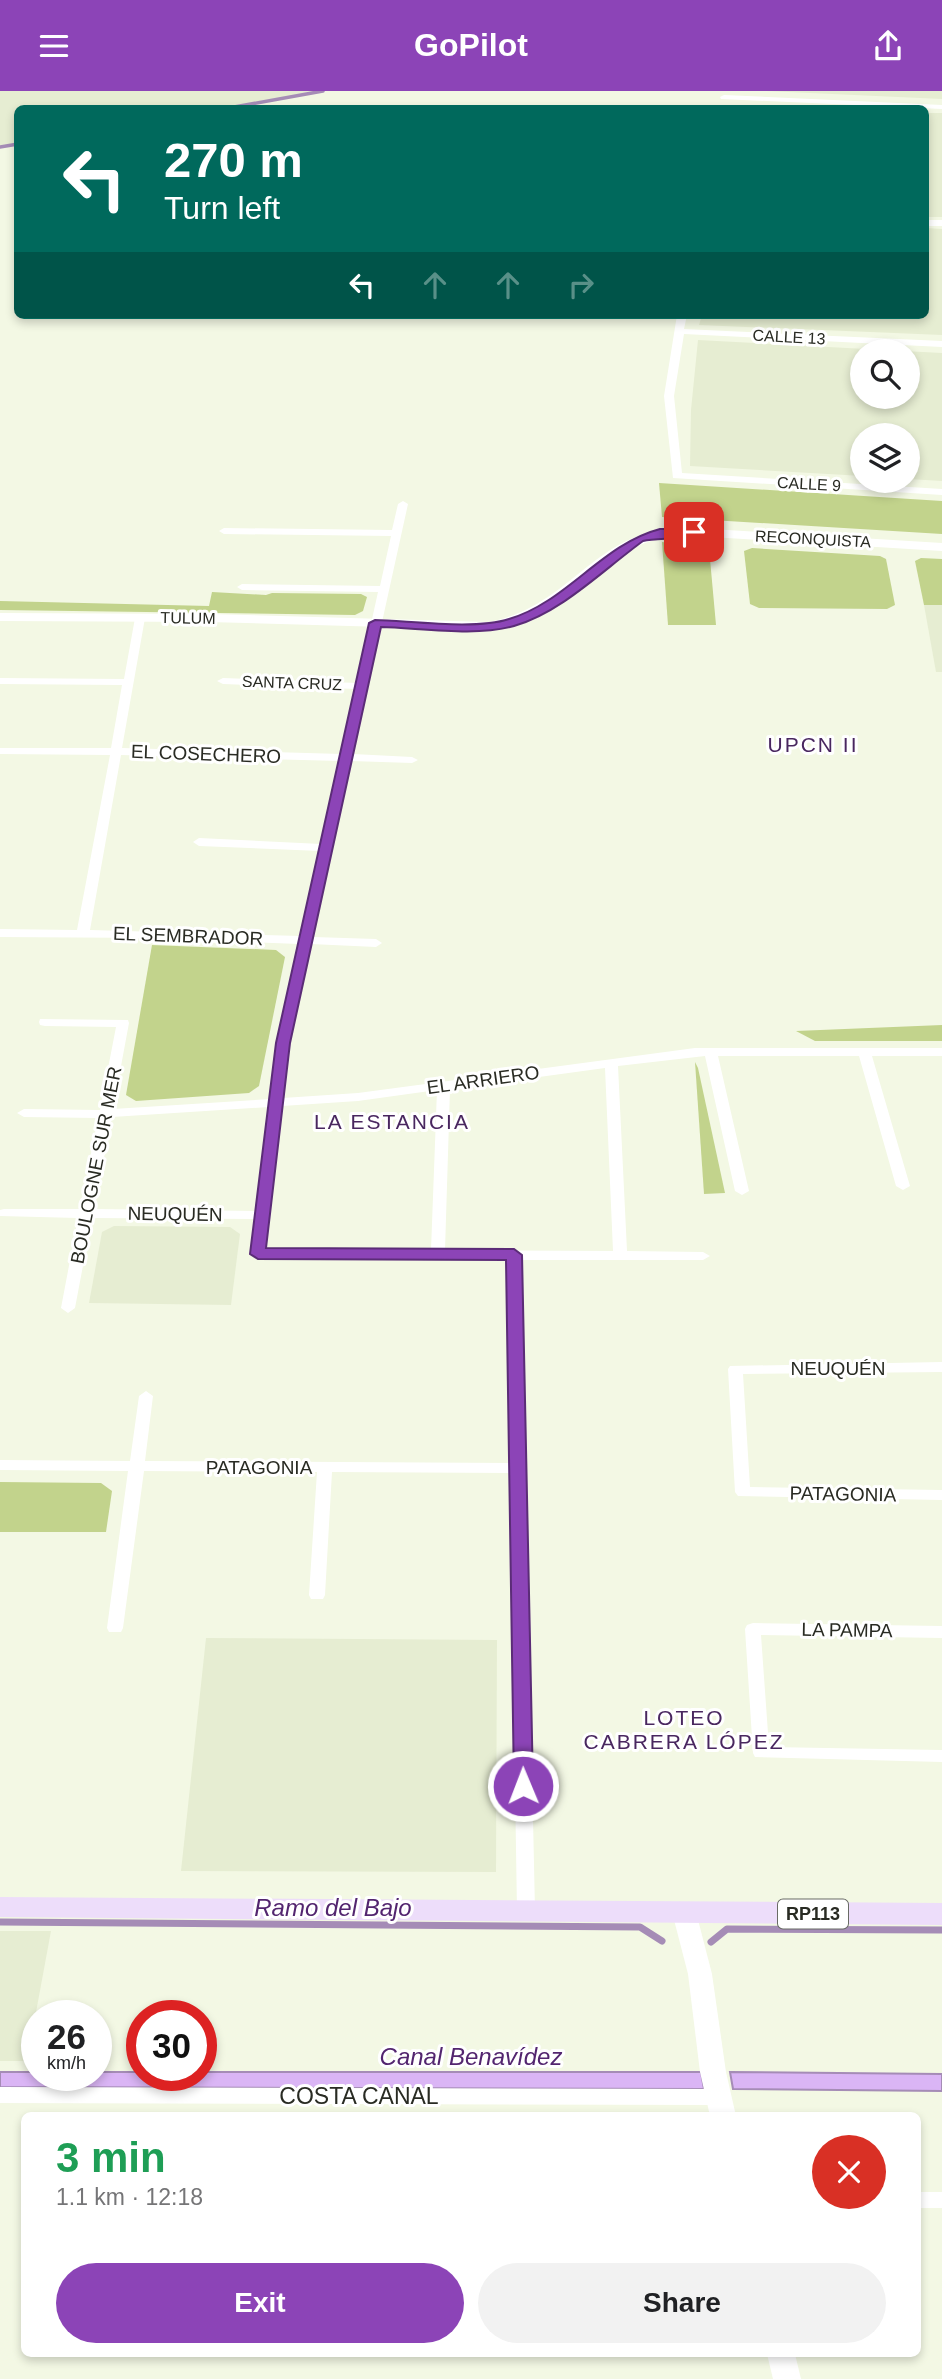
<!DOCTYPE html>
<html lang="en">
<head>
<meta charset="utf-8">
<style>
  body { margin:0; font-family:Arial,sans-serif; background:#f2f2f2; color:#202124; height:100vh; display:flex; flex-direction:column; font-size:26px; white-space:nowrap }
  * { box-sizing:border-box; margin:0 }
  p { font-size:23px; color:#757577 }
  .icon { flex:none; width:38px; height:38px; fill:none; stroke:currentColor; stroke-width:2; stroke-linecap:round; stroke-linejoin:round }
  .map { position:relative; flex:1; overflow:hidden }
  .side { position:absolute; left:21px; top:2021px; width:900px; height:245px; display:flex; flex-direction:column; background:#fff; border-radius:10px; box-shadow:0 4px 10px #0003 }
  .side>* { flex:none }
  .hud { position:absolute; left:14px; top:14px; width:915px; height:214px; border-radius:10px; box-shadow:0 4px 10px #0003; background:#00695c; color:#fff; overflow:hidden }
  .tools { position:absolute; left:850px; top:248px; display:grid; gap:14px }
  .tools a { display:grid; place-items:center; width:70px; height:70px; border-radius:50%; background:#fff; box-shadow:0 4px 10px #0003; font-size:35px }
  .speed { position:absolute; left:21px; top:1909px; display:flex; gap:14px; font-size:35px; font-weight:700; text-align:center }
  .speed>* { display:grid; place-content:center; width:91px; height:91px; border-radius:50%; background:#fff; box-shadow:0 4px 10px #0003; line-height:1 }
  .speed small { font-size:18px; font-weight:400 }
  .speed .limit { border:10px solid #d22; background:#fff; color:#111 }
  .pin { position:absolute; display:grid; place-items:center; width:60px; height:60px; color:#fff; margin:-30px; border-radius:14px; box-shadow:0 4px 10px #0006 }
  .me { position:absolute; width:77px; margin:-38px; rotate:359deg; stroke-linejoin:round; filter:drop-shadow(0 0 5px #0008) }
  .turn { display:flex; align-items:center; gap:24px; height:147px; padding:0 35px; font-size:32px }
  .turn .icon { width:91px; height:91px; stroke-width:2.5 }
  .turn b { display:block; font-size:49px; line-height:60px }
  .lanes { display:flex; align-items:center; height:66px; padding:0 35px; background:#0003; justify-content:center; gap:35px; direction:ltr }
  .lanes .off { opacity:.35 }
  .round { display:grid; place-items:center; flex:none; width:74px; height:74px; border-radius:37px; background:#f2f2f2 }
  .summary { display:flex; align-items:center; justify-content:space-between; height:119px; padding:0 35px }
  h1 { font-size:42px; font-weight:800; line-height:52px; color:#1e9e55 }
  .primary-button { display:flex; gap:14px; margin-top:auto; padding:14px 35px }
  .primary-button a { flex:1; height:80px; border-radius:42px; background:#8c44b7; color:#fff; font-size:28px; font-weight:800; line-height:80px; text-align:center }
  .primary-button a+a { background:#f2f2f2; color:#202124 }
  header { display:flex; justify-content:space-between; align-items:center; height:91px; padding:0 35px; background:#8c44b7; color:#fff; font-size:32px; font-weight:800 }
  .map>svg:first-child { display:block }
</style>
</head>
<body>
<header><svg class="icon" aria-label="menu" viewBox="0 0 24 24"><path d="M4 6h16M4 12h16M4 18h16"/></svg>GoPilot<svg class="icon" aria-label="share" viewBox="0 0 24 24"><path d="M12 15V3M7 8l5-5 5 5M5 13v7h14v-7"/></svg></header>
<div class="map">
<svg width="942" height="2288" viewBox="0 0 942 2288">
  <rect width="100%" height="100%" fill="#f3f8e4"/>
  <g fill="#e6edd2" fill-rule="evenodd">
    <polygon points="0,0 320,0 219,17 18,18 17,52 0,55"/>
    <polygon points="766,0 942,0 942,8"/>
    <rect x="926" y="22" width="16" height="104"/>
    <polygon points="926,137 942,138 942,244 699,234 702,224 926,224"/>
    <path d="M698 249 942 262V390L908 388V345H863V385L690 375 691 319ZM863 261H908V306H863Z"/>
    <polygon points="924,514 942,514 942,581 936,581"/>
    <polygon points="114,1135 230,1136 240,1143 231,1214 89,1212 102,1141"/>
    <polygon points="206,1547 497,1549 496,1781 181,1780"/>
    <polygon points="0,1840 51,1840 27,1970 0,1970"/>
  </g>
  <g fill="#c2d38c">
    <polygon points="659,392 942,410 942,443 662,426"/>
    <polygon points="662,451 709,457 716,534 668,534"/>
    <polygon points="752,457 880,465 886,468 895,514 887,518 759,517 750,513 744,460"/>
    <polygon points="921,467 942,468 942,514 924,514 915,470"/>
    <polygon points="212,501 266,504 272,502 361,503 367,506 363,520 355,524 0,519 0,510 209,515"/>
    <polygon points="152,854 276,859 285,866 259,995 249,1002 136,1010 126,1004"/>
    <polygon points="942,934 942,950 815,950 796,940"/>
    <polygon points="695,971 698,977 725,1102 704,1103"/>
    <polygon points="0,1391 101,1392 112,1400 106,1441 0,1441"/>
  </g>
  <g fill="#dab5f5" stroke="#a58cb6" stroke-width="2">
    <polygon points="0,1981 37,1981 37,1984 96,1984 96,1981 142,1981 142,1984 201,1984 201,1981 701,1981 704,1998 0,1996"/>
    <polygon points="730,1981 942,1983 942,2000 733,1998"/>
  </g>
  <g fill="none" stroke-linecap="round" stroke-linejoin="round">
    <g stroke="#a58cb6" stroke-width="3.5">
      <polyline points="223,18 323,0"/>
      <polyline points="0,56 18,53"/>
    </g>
    <g stroke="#a58cb6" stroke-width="7">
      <polyline points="0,1831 640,1836 662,1850"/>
      <polyline points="711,1851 727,1838 942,1839"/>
    </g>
    <g fill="#fff" fill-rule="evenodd">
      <polygon points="724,4 942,14 942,18 721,8 720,6"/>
      <rect x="926" y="129" width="16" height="6"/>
      <polygon points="677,224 687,224 684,238 942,250 942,256 684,243 674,305 682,382 942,398 942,404 673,387 664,305"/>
      <path d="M403 410 408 413 353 663 412 666 418 669 412 672 351 670 313 846 376 848 382 852 376 856 311 853 289 952 283 1007 358 1002 695 957H942V965H872L910 1095 903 1099 896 1095 859 965H718L749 1100 742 1104 735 1100 705 965 618 975 627 1160 703 1161 710 1165 703 1169H521L535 1820 532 1825 526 1827 520 1825 517 1820 510 1382 332 1381 325 1504 323 1508H311L309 1504 317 1381 144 1380 123 1537 121 1541H109L107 1537 128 1380 0 1379V1369L130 1370 139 1305 146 1300 153 1305 145 1370 510 1372 507 1169 258 1167 251 1163 255 1128 92 1127 75 1217 68 1222 61 1217 78 1127 0 1125V1119L4 1118H80L98 1027 24 1026 17 1022 24 1018 100 1019 116 936 45 935 40 934 39 931 40 928 128 929 129 932 113 1018 270 1008 277 952 299 853 154 847 0 846V838L77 839 110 664 0 663V657H111L122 594 0 593V587L124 588 135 527 140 524 145 527 122 657 342 663 356 598 223 593 217 590 223 587 358 592 378 501 242 499 237 496 242 493 380 495 391 445 224 443 219 440 224 437 392 439 398 413ZM121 664 340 670 321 753 199 747 193 751 199 755 320 760 301 845 90 839ZM605 977 613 1160 445 1159 450 998ZM437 999 431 1159H266L282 1015 358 1010ZM269 1016 256 1120 94 1118 112 1026Z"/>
      <polygon points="942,1271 942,1281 743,1283 750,1396 942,1399 942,1409 738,1405 735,1401 728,1278 730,1275"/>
      <polygon points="753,1532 942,1535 942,1547 761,1544 769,1656 942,1659 942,1671 755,1666 753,1662 745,1538 747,1534"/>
      <polygon points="0,1996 719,1998 726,2000 728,2006 726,2012 719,2014 0,2012"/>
      <rect x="917" y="2101" width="25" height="16"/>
    </g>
    <g fill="#fff" fill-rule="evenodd">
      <path d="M694 437 942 452V460L694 445C615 442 601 494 541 525 524 533 507 536 489 539L208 531 0 530V522L208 523 489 531C577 514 595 432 694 437Z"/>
      <polygon points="684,1811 693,1814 696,1821 712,1883 726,1981 736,2025 710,2025 700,1981 688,1883 672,1821 675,1814"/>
      <polygon points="767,2263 795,2263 801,2288 773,2288"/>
    </g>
    <polygon fill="#edddfa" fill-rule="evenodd" points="0,1806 942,1812 942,1834 0,1826"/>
  </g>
  <path fill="#8c44b7" stroke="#5b2c77" stroke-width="2" d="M660 438H694L700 441C687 450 659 446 643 450 603 479 562 521 514 535 477 546 420 537 381 536L290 952 266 1157 514 1158 522 1164 533 1695 523 1702 514 1695 506 1169 258 1168 250 1163 276 952 369 532 375 529C411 530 476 539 509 528 567 511 602 453 660 438Z"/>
  <g text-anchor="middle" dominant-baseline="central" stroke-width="6" stroke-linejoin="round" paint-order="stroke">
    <g font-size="16" fill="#292b23" stroke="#fff">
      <text transform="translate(789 246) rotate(3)">CALLE 13</text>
      <text transform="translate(809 393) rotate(3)">CALLE 9</text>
      <text transform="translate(813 448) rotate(3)">RECONQUISTA</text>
      <text transform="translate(188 527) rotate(1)">TULUM</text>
      <text transform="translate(292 592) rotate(2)">SANTA CRUZ</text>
    </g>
    <rect fill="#fff" stroke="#696b65" stroke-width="2" x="778" y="1808.5" width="70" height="29" rx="5"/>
    <g font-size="18" font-weight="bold" fill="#292b23">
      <text x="813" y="1823">RP113</text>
    </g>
    <g font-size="19" fill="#292b23" stroke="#fff">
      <text transform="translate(206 663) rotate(2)">EL COSECHERO</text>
      <text transform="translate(188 845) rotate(2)">EL SEMBRADOR</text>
      <text transform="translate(483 989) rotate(-8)">EL ARRIERO</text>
      <text transform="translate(96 1074) rotate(-79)">BOULOGNE SUR MER</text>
      <text transform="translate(175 1123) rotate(1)">NEUQUÉN</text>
      <text x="838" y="1277">NEUQUÉN</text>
      <text x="259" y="1376">PATAGONIA</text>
      <text transform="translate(843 1403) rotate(1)">PATAGONIA</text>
      <text transform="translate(847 1539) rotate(1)">LA PAMPA</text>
    </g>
    <g font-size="21" letter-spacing="2" fill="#49275f" stroke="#fff">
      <text x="813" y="653">UPCN II</text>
      <text x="392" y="1030">LA ESTANCIA</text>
      <text x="684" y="1626">LOTEO<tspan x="684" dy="24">CABRERA LÓPEZ</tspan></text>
    </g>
    <g font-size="23" fill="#292b23" stroke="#fff">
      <text x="359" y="2005">COSTA CANAL</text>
    </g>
    <g font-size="24" font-style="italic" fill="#53256f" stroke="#fff">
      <text x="333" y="1816">Ramo del Bajo</text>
      <text x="471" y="1965">Canal Benavídez</text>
    </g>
  </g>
</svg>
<div class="tools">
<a><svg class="icon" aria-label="search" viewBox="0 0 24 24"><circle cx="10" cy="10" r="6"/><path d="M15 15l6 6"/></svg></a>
<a><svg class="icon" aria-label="layers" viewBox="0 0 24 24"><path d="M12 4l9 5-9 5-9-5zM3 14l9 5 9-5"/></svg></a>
</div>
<div class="speed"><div>26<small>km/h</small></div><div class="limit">30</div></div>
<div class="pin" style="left:694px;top:441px;background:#d93025"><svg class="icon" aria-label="arrive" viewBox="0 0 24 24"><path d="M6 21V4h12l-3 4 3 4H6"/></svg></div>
<svg class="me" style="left:523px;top:1695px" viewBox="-20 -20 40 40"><circle r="17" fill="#8c44b7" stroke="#fff" stroke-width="3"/><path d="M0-11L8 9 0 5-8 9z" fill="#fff"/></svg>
<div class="hud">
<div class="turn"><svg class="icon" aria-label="left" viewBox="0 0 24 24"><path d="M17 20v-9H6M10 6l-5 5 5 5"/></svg><div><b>270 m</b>Turn left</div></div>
<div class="lanes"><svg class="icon" aria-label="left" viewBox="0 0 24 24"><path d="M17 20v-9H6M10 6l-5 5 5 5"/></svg><svg class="icon off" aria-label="ahead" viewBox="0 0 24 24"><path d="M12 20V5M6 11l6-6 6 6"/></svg><svg class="icon off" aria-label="ahead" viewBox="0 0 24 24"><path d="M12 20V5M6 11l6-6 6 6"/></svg><svg class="icon off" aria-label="right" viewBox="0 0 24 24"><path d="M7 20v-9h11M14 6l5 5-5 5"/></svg></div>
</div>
<section class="side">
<div class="summary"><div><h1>3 min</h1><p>1.1 km · 12:18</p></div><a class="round" style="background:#d93025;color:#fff"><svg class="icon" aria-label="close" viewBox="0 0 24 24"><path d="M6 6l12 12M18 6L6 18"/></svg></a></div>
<div class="primary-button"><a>Exit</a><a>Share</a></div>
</section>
</div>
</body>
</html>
